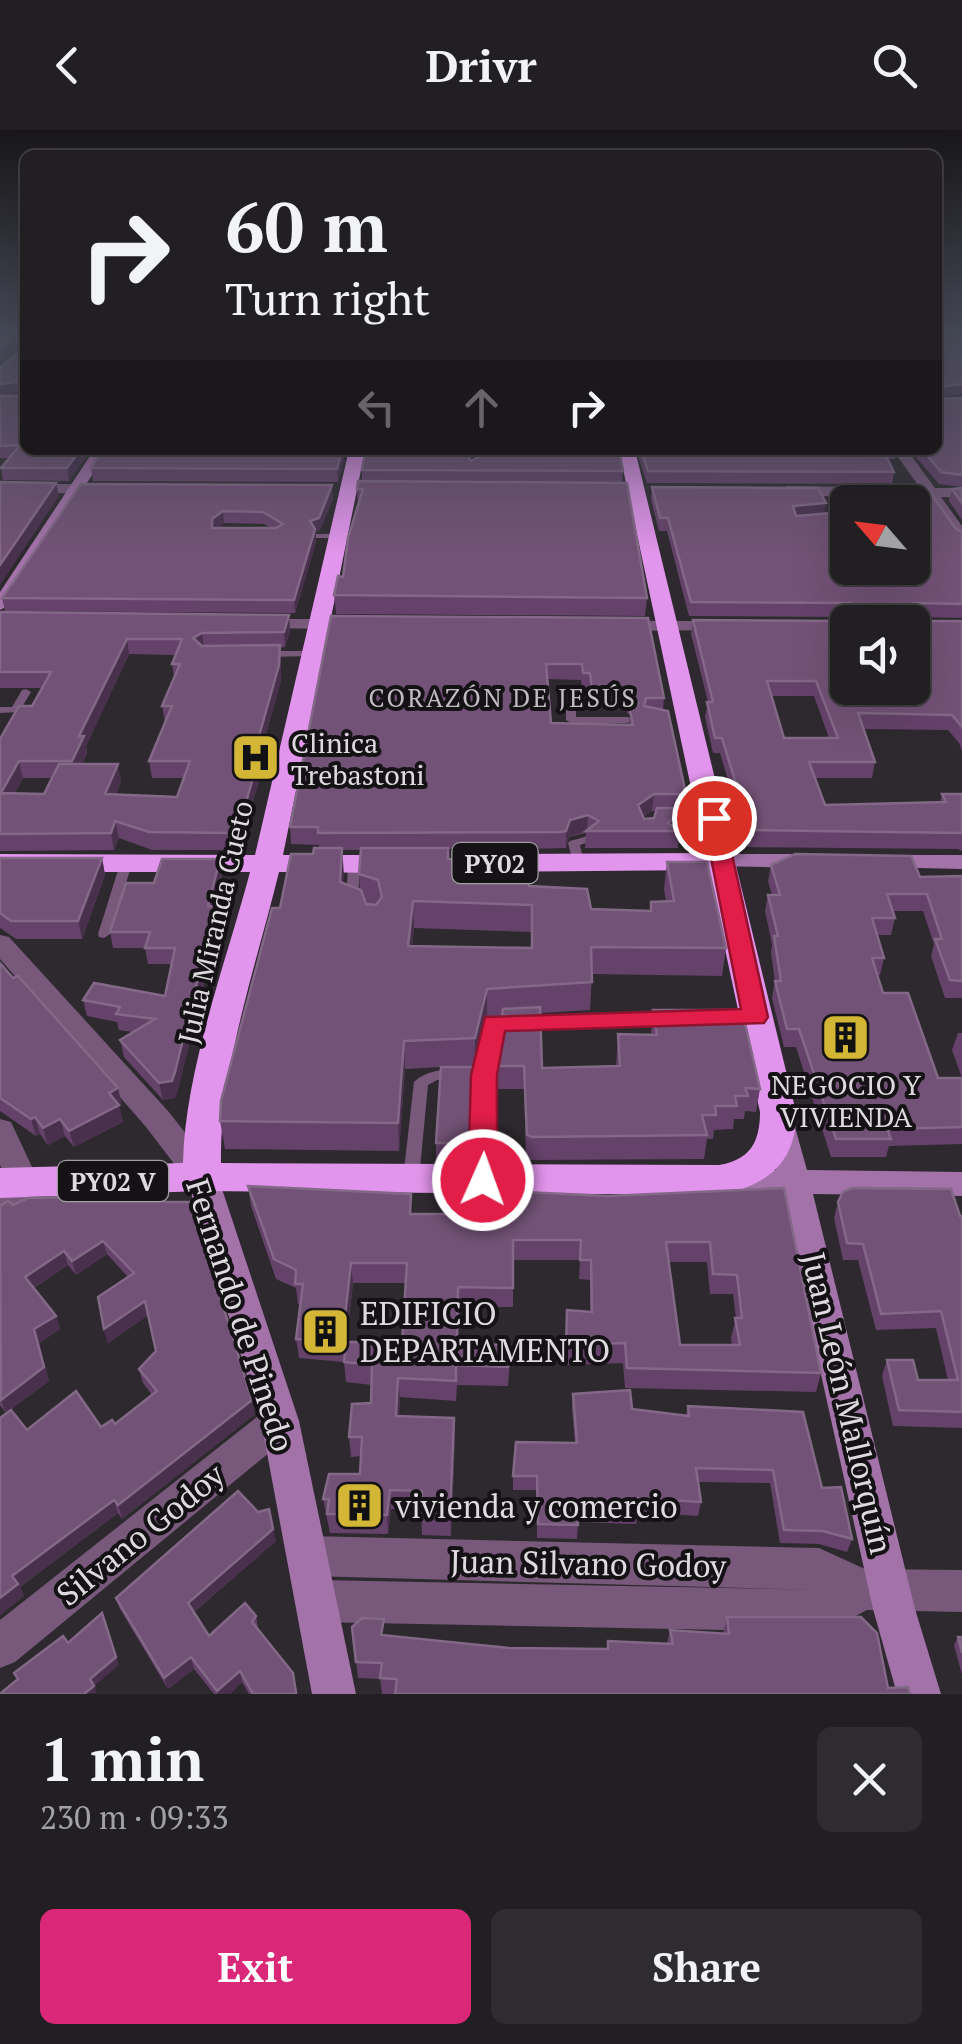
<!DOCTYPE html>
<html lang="en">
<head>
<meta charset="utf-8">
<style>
  body { margin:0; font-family:"PT Serif",serif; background:#2e2c2f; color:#f1f3f6; height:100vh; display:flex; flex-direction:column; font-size:38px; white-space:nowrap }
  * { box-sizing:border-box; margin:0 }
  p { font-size:32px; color:#a2a2a5 }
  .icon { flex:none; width:55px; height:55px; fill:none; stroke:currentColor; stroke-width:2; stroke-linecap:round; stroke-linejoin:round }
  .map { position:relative; height:1564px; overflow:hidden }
  .details { display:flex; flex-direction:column; background:#221f22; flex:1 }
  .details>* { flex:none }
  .hud { position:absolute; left:20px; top:20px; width:922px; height:305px; border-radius:15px; box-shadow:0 10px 40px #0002,0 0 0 2px #3f3d40; background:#221f22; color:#f1f3f6; overflow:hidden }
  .needle { width:65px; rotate:298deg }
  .tools { position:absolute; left:830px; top:355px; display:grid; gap:20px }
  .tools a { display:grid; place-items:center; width:100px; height:100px; border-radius:15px; background:#221f22; box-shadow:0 10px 40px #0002,0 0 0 2px #3f3d40; font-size:50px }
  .pin { position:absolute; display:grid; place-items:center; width:85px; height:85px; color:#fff; margin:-42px; border:5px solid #fff; border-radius:50%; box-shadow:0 2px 10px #0007 }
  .me { position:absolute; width:110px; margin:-55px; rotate:2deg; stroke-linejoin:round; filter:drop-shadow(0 0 8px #0008) }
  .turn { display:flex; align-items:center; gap:35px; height:210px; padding:0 40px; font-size:45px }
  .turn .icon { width:130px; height:130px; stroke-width:2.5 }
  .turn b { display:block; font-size:70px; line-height:85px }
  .lanes { display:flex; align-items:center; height:95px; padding:0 40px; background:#0003; justify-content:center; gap:50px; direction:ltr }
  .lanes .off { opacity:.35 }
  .round { display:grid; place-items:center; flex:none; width:105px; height:105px; border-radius:15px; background:#2e2c2f }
  .headline { display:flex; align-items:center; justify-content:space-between; height:170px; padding:0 40px }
  h1 { font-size:60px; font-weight:700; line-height:75px }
  .action { display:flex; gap:20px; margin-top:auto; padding:20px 40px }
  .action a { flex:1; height:115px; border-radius:15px; background:#db2777; color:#fff; font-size:40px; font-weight:700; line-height:115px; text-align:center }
  .action a+a { background:#2e2c2f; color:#f1f3f6 }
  header { display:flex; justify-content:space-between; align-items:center; height:130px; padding:0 40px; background:#221f22; font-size:45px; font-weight:700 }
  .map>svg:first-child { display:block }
</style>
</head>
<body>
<header><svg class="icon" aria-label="back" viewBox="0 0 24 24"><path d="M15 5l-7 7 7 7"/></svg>Drivr<svg class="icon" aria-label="search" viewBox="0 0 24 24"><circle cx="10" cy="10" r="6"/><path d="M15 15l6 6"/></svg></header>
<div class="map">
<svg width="962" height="1564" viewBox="0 0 962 1564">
  <rect width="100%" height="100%" fill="#2d292e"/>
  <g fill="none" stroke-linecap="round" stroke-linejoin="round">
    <g fill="#78597b" fill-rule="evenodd">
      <polygon points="315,404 339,404 343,406 339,408 315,408"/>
      <polygon points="310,521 313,522 313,526 267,527 262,524 267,521"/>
      <polygon points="26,559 31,562 19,582 0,583 0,577 12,577 22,560"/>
      <polygon points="571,575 576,578 576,587 628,587 633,590 628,593 571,593 566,590 566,578"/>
      <polygon points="659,685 714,685 720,688 714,691 655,690 653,688 655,686"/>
      <polygon points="716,705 720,706 722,708 720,710 676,712 670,709 676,706"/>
      <polygon points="588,706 594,709 592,711 580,715 584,733 578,737 574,736 568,713 570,711"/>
      <polygon points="126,730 132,734 110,804 104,808 99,807 98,804 120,734"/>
      <polygon points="354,731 360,735 358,772 352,776 346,772 348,735"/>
      <path d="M668 882 673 884 675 887 673 890 500 897 491 945V1048L489 1052 483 1054 477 1052 475 1048 477 950H437L428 955 419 1049 417 1053 411 1055 405 1053 403 1049 414 952C431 936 455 940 478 940L489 890Z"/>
    </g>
    <g fill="#78597b" fill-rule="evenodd">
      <polygon points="25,214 25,224 0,247 0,236"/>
      <polygon points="893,320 907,320 935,358 962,358 962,368 941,367 962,396 962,412 956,410 926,367 787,366 779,361 787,356 920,358"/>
      <polygon points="0,354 102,354 110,359 102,364 0,362"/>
      <polygon points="249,489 340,489 349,494 340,499 255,498 249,497"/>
      <polygon points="725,491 731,492 731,500 615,501 606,496 615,491"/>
      <polygon points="0,805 9,807 168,981 213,1038 218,1047 213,1056 202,1059 191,1056 146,997 0,829"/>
      <polygon points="0,989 11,992 40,1054 35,1063 0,1081 0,1053 6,1049 0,1035"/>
      <polygon points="280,1274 293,1279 299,1291 293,1303 15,1532 0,1538 0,1490 267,1279"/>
      <polygon points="309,1406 819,1418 865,1439 962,1440 962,1482 867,1480 826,1502 318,1492 303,1486 297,1471 303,1456 318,1450 821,1460 309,1446 295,1440 289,1426 295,1412"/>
    </g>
    <g fill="#a372a9" fill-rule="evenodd">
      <polygon points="94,320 108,320 9,475 0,480 0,462"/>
      <polygon points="724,724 812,724 824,731 812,738 716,736 712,731"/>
      <polygon points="882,725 962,725 962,739 874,737 870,732"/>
      <polygon points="780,980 791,983 807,1040 962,1042 962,1066 813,1064 915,1479 941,1564 897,1564 873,1479 781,1064 716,1060 711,1051 716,1042 776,1040 765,991 769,983"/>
      <polygon points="202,1035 213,1038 218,1047 299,1291 356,1564 312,1564 261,1291 186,1047 191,1038"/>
    </g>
    <path fill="#e295ec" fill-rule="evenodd" d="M349 320H365L283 725H397L411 734 397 743 279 742C257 833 219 940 221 1033L719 1035C750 1030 760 1012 760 982L708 740 488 742 474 733 488 724 705 723 619 320H635L796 982C797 1033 766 1056 719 1065L202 1061 0 1068V1038L183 1033C185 940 226 833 250 742H0V724L255 725Z"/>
  </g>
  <g fill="#65426a" fill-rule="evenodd">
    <polygon points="938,206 962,264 940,267 940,269 962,268 962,357 939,354 910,320 938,320"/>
    <polygon points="0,266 25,320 91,320 69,351 3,350 1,338 9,328 0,328"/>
    <polygon points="102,320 346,320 338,352 93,351 91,338"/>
    <polygon points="471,320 619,320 623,341 622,353 647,468 645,486 336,484 334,465 343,447 358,375 357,359 362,352 362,340 471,331 478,327 478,324"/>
    <polygon points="636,320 897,320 895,329 888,329 894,342 892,354 647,353"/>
    <path d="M81 354 333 368 320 400 316 402V412L295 483 5 481 2 468ZM224 393 264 394 271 398H218Z"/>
    <path d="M652 357 824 383 836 382 832 370 835 358 962 402V488L912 487 915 491H962V621L959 613 948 600 863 599 875 632 872 648H815L825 675 940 673 942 664H962V721L958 719 748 717 720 623H713L705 587 708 572 691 504 693 490 851 491 852 489 848 487 689 486 667 401H659L651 369ZM771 566H814L829 608H784Z"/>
    <polygon points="962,358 962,390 949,371 952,359"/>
    <path d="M0 482 289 485 290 501 285 517 280 518 281 551 256 639 258 654 245 700 235 707 231 720H152L119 708 114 720 0 721V609L32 576 42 558H0ZM129 524 176 525 172 534 174 548 162 576 165 592 149 631 152 648H184L177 667 116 665 121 651 82 634 87 623 86 616ZM23 648H51L44 664 15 663Z"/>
    <path d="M331 486 648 488 664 568 663 580 686 664 684 681H676L675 698 680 701 678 718H585L586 703 569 707 566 718 528 719 529 756 591 779 650 781 651 772H666L664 759 667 732 726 818 722 846 592 844 590 880 540 883 542 938 616 937 618 904 651 905 653 880 760 959 756 982 745 981 744 989H734L733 999 714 1000 713 1009H707L704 1029 531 1030 526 1029 524 959H495V936L502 886 487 887 475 936 464 937H473L472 1030H436V1013L441 937 405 939 399 1021 225 1019 220 991 280 778 313 724 319 718V715L291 714 290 697ZM548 549 581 550 582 559H589L591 574H626L627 583 630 585 629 595 551 593ZM652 681H656L654 688 644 689 643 687ZM448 719H496V730L449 729ZM342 720H361L359 744 360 760 343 754ZM414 798 531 802V818L412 816Z"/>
    <polygon points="0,728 102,728 105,745 82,809 16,809 0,798"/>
    <polygon points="220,729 222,745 214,776 216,776 219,792 178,959 175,968 163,970 124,927 120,910 133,902 119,900 117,892 87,886 83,870 165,866 171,834 148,834 145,818 113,818 110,802 154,753"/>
    <polygon points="771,735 920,747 962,746 962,868 945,868 931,826 934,814 923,781 893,781 895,788 891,805 878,805 884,828 880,845 878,845 883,863 938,948 962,948 952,920 958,903 962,903 962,1014 889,1016 886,1027 831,1027 796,917 784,917 772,868 775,851 771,823 772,814 765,781 768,765 772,765 768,751"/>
    <polygon points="0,833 122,975 119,976 123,992 74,1017 65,1006 48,1015 40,1004 36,1006 0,981"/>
    <path d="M248 1056 412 1084H459L608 1066 784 1058 821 1243 816 1262 625 1258 623 1233 565 1235 567 1180 590 1182V1150L579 1149 580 1130H513V1177H458V1214L511 1215 508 1256 457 1255 456 1271 400 1267 399 1286 455 1307 451 1406 422 1405 421 1380 391 1379 388 1404 330 1403 323 1369 360 1344 361 1326 351 1327 349 1307 371 1273 372 1255 346 1252 344 1232 299 1228 296 1209 301 1174H298L296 1158 276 1149 251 1076ZM669 1132H707L710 1164H733L736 1188 731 1208 732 1215H680ZM353 1153H406L402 1212 345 1223Z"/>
    <polygon points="162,1065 255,1284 122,1389 118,1383 20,1457 24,1466 0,1485 27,1300 101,1297 115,1294 152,1265 143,1253 139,1239 156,1221 148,1185 108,1213 104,1199 128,1147 107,1124 76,1145 68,1135 34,1158 56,1186 60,1199 39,1213 49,1251 6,1283 0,1275 0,1076"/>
    <polygon points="838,1072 962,1086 962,1298 893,1296 882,1246 887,1230 918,1250 948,1250 936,1198 876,1200 858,1130 843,1130 834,1088"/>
    <polygon points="573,1264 632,1279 686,1285 688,1276 822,1358 852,1409 847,1422 819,1414 780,1413 770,1353 698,1352 701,1372 698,1386 638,1382 636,1394 578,1392 577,1409 537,1408 537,1360 513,1360 513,1346 575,1313 572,1278"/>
    <polygon points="276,1411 194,1482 209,1506 256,1486 258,1497 257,1499 293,1543 297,1564 249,1564 242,1552 230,1564 214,1564 194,1539 168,1559 120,1479 116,1468"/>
    <polygon points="727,1487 888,1558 910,1564 382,1564 380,1549 358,1548 352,1497 385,1505 509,1518 607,1519 608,1511 667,1514 670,1500 723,1504"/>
    <polygon points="958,1507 962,1507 962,1545 954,1515"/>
  </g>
  <g fill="#49314d">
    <polygon points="14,206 22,206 23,211 0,231 0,219"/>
    <polygon points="23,251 25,262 0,266 0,254"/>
    <polygon points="962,254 962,264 938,268 938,257"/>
    <polygon points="80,320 91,320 69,351 67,338"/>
    <polygon points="342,320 346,320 338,352 337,339"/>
    <polygon points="56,353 59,366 0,455 0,435"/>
    <polygon points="332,355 333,368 320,400 316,402 316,412 295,483 294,470 310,391"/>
    <polygon points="826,373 824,386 791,388 793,376"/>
    <polygon points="223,381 224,393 214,401 213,411 212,389"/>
    <polygon points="915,473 912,487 904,478"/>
    <polygon points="289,485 290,501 285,517 284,502"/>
    <polygon points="202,503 204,518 193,508"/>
    <polygon points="127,509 129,524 86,616 87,623 76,648 72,631 79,606"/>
    <polygon points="280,515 281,551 256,639 258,654 245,700 235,707 231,720 229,703 254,624"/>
    <polygon points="19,631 23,648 6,681 1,663"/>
    <polygon points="118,634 121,651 109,682 105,664"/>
    <polygon points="654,664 652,681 636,692 638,675"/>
    <polygon points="588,685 587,701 569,707 566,718 566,701 570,690"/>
    <polygon points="676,686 675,701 668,693"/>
    <polygon points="115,691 119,708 114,720 111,703"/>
    <polygon points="342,718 344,745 342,779 340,752"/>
    <polygon points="102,728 105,745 82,809 78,791"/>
    <polygon points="220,729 222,745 210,792 208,776"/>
    <polygon points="413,771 414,798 409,843 408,816"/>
    <polygon points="216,776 219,792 178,959 175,968 163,970 159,953"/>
    <polygon points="487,859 487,887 475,936 475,908"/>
    <polygon points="404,911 405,939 399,1021 398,993"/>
    <polygon points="118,958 122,975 119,976 123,992 74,1017 69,1001 109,963"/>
    <polygon points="35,987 40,1004 36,1006 31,989"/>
    <polygon points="60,989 65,1006 48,1015 43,998"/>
    <polygon points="103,1111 107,1124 76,1145 72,1131"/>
    <polygon points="64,1121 68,1135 30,1160 25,1147"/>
    <polygon points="351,1133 353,1153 344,1232 342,1213"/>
    <polygon points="145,1171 149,1185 108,1213 104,1199"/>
    <polygon points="56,1186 60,1199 39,1213 49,1251 6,1283 1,1270 34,1199"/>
    <polygon points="398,1248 400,1267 397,1306 396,1286"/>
    <polygon points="252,1270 255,1284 122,1389 118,1375"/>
    <polygon points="454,1288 455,1307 451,1406 450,1387"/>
    <polygon points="390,1360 391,1379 388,1404 387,1385"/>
    <polygon points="114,1370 118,1383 20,1457 24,1466 0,1485 0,1468 12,1446"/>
    <polygon points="273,1399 276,1411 191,1484 188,1473"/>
    <polygon points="105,1492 119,1535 94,1556 97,1563 84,1564 90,1549"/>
    <polygon points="191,1527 194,1539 168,1559 164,1548"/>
    <polygon points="240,1541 242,1552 230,1564 218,1564 217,1561"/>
  </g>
  <g fill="#725276" stroke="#836887" stroke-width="2.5" fill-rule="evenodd">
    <polygon points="0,206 14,206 0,219"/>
    <polygon points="938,206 962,206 962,254 938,257"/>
    <polygon points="25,217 25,263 23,251 0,254 0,238"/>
    <polygon points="938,260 940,269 962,268 962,345 941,342 923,320 938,320"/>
    <polygon points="0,266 25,266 25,320 80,320 67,338 1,338 20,315 0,316"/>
    <polygon points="102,320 342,320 337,339 91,338"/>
    <polygon points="366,320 465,320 471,331 481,325 479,320 619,320 623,341 362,340"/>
    <polygon points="641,320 883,320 894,342 648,341"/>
    <polygon points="358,351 627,353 647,468 334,465 338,446 343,447 348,408 363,359 357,359"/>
    <polygon points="0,352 56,353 0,435"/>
    <path d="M81 354 332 355 319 388 310 391 315 399 294 470 2 468ZM223 381 263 382 283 394 276 398H212V389Z"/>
    <path d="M652 357 818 358 826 373 793 376 796 386 843 382 835 358H927L956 399 962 402V474L915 473 904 478 915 491H962V597L952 585 858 583 875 632H809L825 675 946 672 942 664H962V703L750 700 722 608H715L707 572H713L693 490 851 491 861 478 851 473 691 472 668 388H660ZM848 372H912V438H848ZM848 492H912V558H848ZM767 551H816L838 608H784Z"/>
    <polygon points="962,358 962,373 952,359"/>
    <path d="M0 482 289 485 284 502 202 503 193 508 202 516 280 515 279 535 254 624 256 637 243 683 233 690 229 703 149 702 115 691 111 703 0 704V609L19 576H32L51 542H0ZM127 509H182L172 534H180L162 576H172L149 631H190L177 667 105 664 118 634H59L44 664 1 663 19 631H72L84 606H79Z"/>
    <path d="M331 486 648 488 664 568H646L644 576 668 581 686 664H654L638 675 644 689 654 688 657 678H675L676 686 668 693 680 701H586L599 691 588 685 570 690 566 701 559 702 318 703V697H290ZM546 534H582L583 543H590L592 558 627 559 629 567 638 573 630 580 633 595 551 593Z"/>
    <path d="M314 718H342L340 752 361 760 366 774 376 775 382 767 378 750 359 744 361 718H448V729L496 730V718H528L529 756 587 759 591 779 651 781V772L674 771 667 732H707L726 818 591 817 592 852 487 859 475 908 404 911 398 993 220 991 221 971 272 778H280L291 724H313ZM413 771 532 775V818L408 816Z"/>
    <polygon points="795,724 911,726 920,747 962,746 962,851 950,850 935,809 942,809 927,764 887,764 895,788 872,788 884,828 872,828 883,863 908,863 938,948 962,948 962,997 887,999 891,1009 836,1009 799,899 787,899 775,851 781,851 774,806 778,806 768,765 780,765 771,735"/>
    <polygon points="0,728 102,728 78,791 11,791 0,783"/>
    <polygon points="162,729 220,729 208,776 216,776 175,942 172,951 159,953 120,910 155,889 116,884 120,877 83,870 94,853 165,866 175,818 145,818 150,802 110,802 126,753 154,753"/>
    <polygon points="0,833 13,848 18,846 118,958 109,963 119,975 69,1001 60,989 43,998 35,987 31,989 0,968"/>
    <polygon points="540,877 542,938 620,936 618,904 657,905 653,880 742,880 760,959 745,958 748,966 735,966 737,976 715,976 716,985 702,985 707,1005 532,1007 527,1005 524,936 495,936 503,879"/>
    <polygon points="441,937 473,937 472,1013 436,1013"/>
    <path d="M248 1056 411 1064 410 1084H459L460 1059 608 1066 784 1058 821 1243 627 1238 625 1213 566 1215 567 1180 592 1182 591 1130H580L581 1110H513V1158L458 1157 457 1214 511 1215 508 1237 456 1235V1251L398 1248 396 1286 454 1288 450 1387 421 1386 422 1361 390 1360 387 1385 327 1384 329 1369H323L329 1344H360L362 1307H349L352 1274 371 1273 372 1235 344 1232 346 1212H402L407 1133H351L342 1213 296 1209 303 1154H295L296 1140 274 1129ZM666 1112H710L713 1144 737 1145 742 1188H735L740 1215H680Z"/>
    <polygon points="852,1058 951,1059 960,1086 962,1086 962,1282 899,1280 887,1230 913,1230 918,1250 958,1250 941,1181 881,1184 863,1114 847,1113 838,1072 843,1062"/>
    <polygon points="162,1065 165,1072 191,1072 252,1270 118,1375 114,1370 12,1446 18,1454 0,1468 0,1288 11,1280 27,1300 76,1261 101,1297 112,1290 115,1294 157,1261 139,1239 156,1221 145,1171 104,1199 98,1167 134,1143 103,1111 72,1131 64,1121 25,1147 56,1186 34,1199 44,1237 1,1270 0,1076 8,1071 13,1075 28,1068"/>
    <polygon points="630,1260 632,1279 689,1286 688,1276 803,1282 822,1358 841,1357 852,1409 823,1401 784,1400 773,1340 696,1338 701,1372 637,1368 638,1381 577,1379 578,1395 538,1394 537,1346 513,1346 516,1312 577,1313 573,1264"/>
    <polygon points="238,1361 258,1382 269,1379 273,1399 188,1473 209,1506 245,1473 256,1486 252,1492 293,1543 296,1563 295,1564 253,1564 240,1541 217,1561 191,1527 164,1548 116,1468"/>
    <polygon points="102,1483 116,1527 90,1549 94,1556 84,1564 0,1564 18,1549 14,1543 63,1506 68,1513"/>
    <polygon points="727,1487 861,1487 877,1503 888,1558 908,1557 910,1564 395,1564 397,1549 380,1548 382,1533 356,1532 352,1497 362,1488 384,1489 381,1505 509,1518 608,1519 608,1511 673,1514 670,1500 729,1504"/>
    <polygon points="958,1507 962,1507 962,1523"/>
  </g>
  <linearGradient id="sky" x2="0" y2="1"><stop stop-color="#191719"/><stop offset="0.48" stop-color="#464957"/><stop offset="1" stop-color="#464957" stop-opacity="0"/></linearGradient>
  <rect width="962" height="425" fill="url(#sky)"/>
  <polygon fill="#e11d48" stroke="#92132f" stroke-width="2.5" points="714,682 724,688 768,887 764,893 505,901 497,945 497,1050 493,1058 473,1058 468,1050 471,945 485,887 741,879 703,688"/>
  <defs>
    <symbol id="hospital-square" viewBox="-11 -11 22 22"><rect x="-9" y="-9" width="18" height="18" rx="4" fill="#d3b635" stroke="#141215"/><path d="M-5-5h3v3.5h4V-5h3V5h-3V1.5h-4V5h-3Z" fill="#111"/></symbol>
    <symbol id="building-square" viewBox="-11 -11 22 22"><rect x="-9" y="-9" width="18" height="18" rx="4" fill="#d3b635" stroke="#141215"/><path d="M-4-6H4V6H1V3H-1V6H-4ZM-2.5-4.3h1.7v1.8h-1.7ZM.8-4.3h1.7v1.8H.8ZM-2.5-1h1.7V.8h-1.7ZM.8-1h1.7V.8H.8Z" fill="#111"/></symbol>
  </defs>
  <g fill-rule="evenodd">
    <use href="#hospital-square" x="228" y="600" width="55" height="55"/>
    <use href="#building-square" x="818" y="880" width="55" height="55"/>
    <use href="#building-square" x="298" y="1174" width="55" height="55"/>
    <use href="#building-square" x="332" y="1348" width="55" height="55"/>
  </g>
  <g text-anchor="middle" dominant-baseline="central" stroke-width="8" stroke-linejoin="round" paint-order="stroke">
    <g font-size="25" letter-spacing="2.5" fill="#c2bcc2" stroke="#141215">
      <text x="503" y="567">CORAZÓN DE JESÚS</text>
    </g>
    <g fill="#141215" stroke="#a19fa2" stroke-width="2.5">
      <rect x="452.5" y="713" width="85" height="40" rx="8"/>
      <rect x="58" y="1031" width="110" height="40" rx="8"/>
    </g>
    <g font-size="25" font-weight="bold" fill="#dedbdf">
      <text x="495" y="733">PY02</text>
      <text x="113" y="1051">PY02 V</text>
    </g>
    <g font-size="28" fill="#dedbdf" stroke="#141215" text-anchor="start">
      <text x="291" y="612">Clinica<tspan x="291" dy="32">Trebastoni</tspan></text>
      <text x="846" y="954" text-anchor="middle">NEGOCIO Y<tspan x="846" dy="32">VIVIENDA</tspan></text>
    </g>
    <g font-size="28" fill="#dedbdf" stroke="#141215">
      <text transform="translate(215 792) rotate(-77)">Julia Miranda Cueto</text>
    </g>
    <g font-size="32" fill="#dedbdf" stroke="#141215" text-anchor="start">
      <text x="360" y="1183">EDIFICIO<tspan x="360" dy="37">DEPARTAMENTO</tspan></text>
      <text x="395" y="1376">vivienda y comercio</text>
    </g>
    <g font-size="32" fill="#dedbdf" stroke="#141215">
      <text transform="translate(241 1185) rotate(72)">Fernando de Pinedo</text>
      <text transform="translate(848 1273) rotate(77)">Juan León Mallorquín</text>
      <text transform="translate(140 1404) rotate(-39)">Silvano Godoy</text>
      <text transform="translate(588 1433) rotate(1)">Juan Silvano Godoy</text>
    </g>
  </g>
</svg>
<div class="tools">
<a><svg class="needle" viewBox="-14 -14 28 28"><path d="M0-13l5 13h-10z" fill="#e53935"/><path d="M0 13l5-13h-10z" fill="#a2a2a5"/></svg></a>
<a><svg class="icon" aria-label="sound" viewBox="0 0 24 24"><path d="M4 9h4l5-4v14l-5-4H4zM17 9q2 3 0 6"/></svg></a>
</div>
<div class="pin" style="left:714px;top:688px;background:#d93025"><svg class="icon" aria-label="arrive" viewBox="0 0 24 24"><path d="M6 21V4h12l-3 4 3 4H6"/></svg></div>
<svg class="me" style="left:483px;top:1050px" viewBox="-20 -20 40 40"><circle r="17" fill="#e11d48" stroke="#fff" stroke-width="3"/><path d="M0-11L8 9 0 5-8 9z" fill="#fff"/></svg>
<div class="hud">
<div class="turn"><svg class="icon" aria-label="right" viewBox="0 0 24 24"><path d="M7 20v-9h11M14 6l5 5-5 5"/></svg><div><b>60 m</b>Turn right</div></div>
<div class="lanes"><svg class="icon off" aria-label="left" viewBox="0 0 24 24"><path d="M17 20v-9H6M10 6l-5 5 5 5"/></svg><svg class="icon off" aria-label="ahead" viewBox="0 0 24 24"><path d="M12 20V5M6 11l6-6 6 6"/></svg><svg class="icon" aria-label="right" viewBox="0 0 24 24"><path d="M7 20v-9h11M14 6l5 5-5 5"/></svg></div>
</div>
</div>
<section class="details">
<div class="headline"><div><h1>1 min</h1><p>230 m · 09:33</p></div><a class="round"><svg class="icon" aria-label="close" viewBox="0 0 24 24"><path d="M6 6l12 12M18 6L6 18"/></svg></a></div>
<div class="action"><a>Exit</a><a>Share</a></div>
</section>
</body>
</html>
